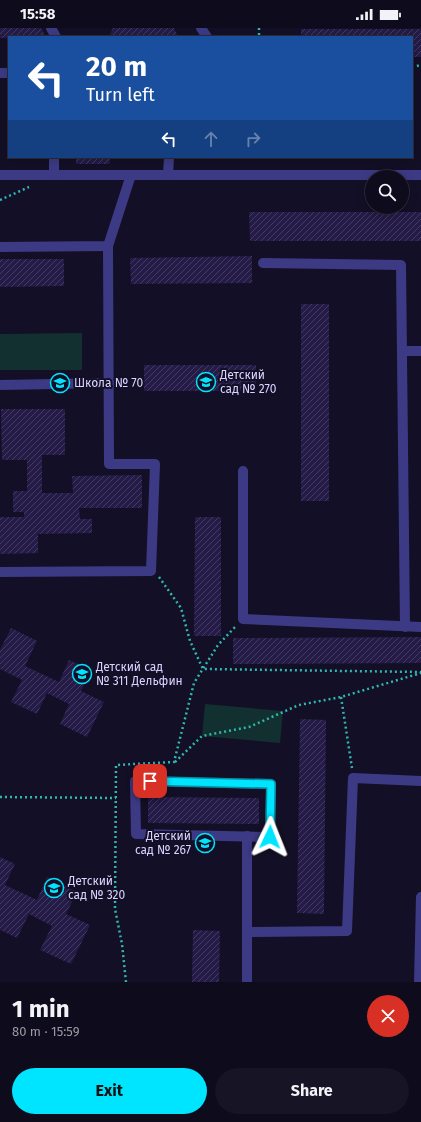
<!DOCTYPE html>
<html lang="en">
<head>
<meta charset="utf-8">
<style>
  body { margin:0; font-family:"Fira Sans",sans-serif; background:#171425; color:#f1f3f6; height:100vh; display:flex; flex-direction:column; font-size:15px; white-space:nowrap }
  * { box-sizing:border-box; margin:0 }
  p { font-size:13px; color:#9b9ba3 }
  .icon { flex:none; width:22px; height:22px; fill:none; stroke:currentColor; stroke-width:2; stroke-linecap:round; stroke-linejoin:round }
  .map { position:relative; height:954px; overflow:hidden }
  .sheet { display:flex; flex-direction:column; background:#0e0b1c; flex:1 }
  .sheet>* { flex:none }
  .guide { position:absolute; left:8px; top:8px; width:405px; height:122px; border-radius:0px; box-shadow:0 2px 10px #0003,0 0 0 1px #2e2b3b; background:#1a4fa0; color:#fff; overflow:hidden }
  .fabs { position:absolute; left:365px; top:142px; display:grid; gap:8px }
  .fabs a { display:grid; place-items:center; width:44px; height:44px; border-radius:50%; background:#0e0b1c; box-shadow:0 2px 10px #0003,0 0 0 1px #2e2b3b; font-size:20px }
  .pin { position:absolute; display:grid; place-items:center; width:34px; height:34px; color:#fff; margin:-17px; border-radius:8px; box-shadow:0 2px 6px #0006 }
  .me { position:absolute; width:44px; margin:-22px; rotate:2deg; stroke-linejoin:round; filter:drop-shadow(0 0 3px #0008) }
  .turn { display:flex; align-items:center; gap:14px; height:84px; padding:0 12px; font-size:18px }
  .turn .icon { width:52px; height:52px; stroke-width:2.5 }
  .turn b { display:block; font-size:28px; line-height:34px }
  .lanes { display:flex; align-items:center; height:38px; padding:0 12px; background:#0003; justify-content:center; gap:20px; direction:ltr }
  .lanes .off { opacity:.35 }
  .round { display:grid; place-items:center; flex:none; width:42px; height:42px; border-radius:21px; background:#171425 }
  .headline { display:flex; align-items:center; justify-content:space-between; height:68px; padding:0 12px }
  h1 { font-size:24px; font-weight:700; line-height:30px }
  .button { display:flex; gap:8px; margin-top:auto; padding:8px 12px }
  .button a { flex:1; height:46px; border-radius:24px; background:#00e5ff; color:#111; font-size:16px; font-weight:700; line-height:46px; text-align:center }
  .button a+a { background:#171425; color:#f1f3f6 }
  .status { display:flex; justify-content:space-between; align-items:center; height:28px; padding:0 20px; background:#0e0b1c; direction:ltr }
  .status svg { height:11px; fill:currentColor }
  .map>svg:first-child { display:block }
</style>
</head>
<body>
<div class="status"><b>15:58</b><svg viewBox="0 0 49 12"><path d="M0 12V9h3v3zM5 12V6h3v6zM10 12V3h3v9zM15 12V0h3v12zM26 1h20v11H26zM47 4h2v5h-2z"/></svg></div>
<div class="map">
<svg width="421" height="954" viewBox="0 0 421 954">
  <defs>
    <pattern id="building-hatch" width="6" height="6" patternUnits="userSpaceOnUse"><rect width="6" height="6" fill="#241b47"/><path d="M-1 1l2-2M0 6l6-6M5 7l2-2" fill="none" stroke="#433b63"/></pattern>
  </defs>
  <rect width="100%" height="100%" fill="#130f26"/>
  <g fill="#12302f">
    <polygon points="82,305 82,342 0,342 0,306"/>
    <polygon points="205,676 283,683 280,715 202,708"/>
  </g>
  <g fill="url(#building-hatch)">
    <polygon points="0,0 41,0 46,9 0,10"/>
    <polygon points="113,0 174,0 178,9 109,8"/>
    <polygon points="301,1 421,1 421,29 412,29 412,9 301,9"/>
    <rect x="76" y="129" width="34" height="7"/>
    <polygon points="249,184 421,184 421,213 250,213"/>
    <polygon points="252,228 252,255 131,256 130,230"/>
    <polygon points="0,231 64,231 64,258 0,259"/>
    <rect x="301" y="276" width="28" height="197"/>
    <rect x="144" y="337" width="112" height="26"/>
    <polygon points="1,381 65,381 65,427 42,427 42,465 73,465 72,448 142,447 142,480 79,480 80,491 92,491 92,505 38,506 38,525 0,526 0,489 24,489 24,484 13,484 13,463 27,463 27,432 2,432"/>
    <polygon points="195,489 221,489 221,608 194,608"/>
    <polygon points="11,600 37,613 25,638 59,654 69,632 91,642 81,663 104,674 87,709 60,696 69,676 47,665 37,686 11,674 22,652 0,641 0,622"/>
    <polygon points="421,609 421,635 233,636 233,610"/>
    <polygon points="300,691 326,692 324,886 297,885"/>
    <polygon points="148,769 259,770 259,796 148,795"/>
    <polygon points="0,829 15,836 5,857 37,872 47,849 77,864 66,886 90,897 71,936 40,922 52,898 29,886 17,910 0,902"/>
    <polygon points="193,902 220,903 219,954 192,954"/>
  </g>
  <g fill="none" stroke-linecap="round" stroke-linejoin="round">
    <g stroke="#2fb8b0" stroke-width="2.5" stroke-dasharray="2 3" stroke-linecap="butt">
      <polyline points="259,0 259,9"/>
      <polyline points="412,39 421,37"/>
      <polyline points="0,172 29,159"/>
      <polyline points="159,549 181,580 190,613 203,641 421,644"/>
      <polyline points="341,669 352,740"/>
      <polyline points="175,734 202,708 249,699 299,677 341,669 421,645"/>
      <polyline points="0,769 116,770"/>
      <polyline points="126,954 122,916 115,881 116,737 174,734 194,655 218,617 236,598"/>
    </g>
    <g stroke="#3d3a85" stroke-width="10">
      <polyline points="51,0 56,9"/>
      <polyline points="201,0 207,9"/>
      <polyline points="0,45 9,45"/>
      <polyline points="0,147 421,147"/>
      <polyline points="54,147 54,129"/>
      <polyline points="168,147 169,129"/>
      <polyline points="0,219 108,218 131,147"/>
      <polyline points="263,235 401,237 405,599"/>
      <polyline points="402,323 421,323"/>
      <polyline points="0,357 109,355"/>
      <polyline points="243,443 243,591 421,599"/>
      <polyline points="0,544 151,543 155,436 109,436 108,218"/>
      <polygon points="135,753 271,756 270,809 136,806"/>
      <polyline points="248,904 347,903 353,750 421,753"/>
      <polyline points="247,954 247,808"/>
      <polyline points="419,954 421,869"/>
    </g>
  </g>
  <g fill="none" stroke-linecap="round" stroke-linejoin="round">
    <defs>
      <polyline id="route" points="150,753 271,756 270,809"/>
    </defs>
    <use href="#route" stroke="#0095a6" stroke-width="10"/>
    <use href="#route" stroke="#00e5ff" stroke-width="7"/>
  </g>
  <defs>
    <symbol id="school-ring" viewBox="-11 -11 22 22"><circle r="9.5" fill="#130f26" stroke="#00e5ff" stroke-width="1.5"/><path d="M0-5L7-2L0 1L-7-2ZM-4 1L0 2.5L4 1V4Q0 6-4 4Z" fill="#00e5ff"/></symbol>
  </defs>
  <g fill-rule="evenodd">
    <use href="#school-ring" x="195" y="343" width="22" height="22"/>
    <use href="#school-ring" x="49" y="344" width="22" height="22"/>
    <use href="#school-ring" x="71" y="635" width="22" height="22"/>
    <use href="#school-ring" x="194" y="804" width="22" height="22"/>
    <use href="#school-ring" x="43" y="849" width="22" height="22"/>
  </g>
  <g text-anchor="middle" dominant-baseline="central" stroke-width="4" stroke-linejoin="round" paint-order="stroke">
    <g font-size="12" fill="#d9d4ff" stroke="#130f26" text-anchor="start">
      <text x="220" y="347">Детский<tspan x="220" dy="14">сад № 270</tspan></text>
      <text x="74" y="355">Школа № 70</text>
      <text x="96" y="639">Детский сад<tspan x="96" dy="14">№ 311 Дельфин</tspan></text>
      <text x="191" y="808" text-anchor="end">Детский<tspan x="191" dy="14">сад № 267</tspan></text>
      <text x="68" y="853">Детский<tspan x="68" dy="14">сад № 320</tspan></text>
    </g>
  </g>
</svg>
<div class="fabs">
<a><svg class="icon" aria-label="search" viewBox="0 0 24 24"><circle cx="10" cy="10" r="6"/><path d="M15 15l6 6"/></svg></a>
</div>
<div class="pin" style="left:150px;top:753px;background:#d93025"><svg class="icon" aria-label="arrive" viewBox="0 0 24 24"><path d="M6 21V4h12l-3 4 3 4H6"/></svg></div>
<svg class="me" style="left:270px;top:809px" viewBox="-20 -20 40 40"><path d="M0-17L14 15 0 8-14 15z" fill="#00e5ff" stroke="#fff" stroke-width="4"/></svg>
<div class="guide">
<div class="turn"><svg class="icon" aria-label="left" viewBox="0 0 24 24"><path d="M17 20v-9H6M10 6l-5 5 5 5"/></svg><div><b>20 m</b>Turn left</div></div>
<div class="lanes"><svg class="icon" aria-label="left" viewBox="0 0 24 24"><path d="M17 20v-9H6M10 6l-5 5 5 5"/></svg><svg class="icon off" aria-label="ahead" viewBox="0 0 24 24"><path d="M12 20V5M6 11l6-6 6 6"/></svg><svg class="icon off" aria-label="right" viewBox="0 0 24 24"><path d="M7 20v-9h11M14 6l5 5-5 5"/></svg></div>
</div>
</div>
<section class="sheet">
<div class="headline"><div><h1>1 min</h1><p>80 m · 15:59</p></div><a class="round" style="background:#d93025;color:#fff"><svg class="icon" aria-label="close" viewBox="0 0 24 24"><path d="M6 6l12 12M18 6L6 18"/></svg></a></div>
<div class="button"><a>Exit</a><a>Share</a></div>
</section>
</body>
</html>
